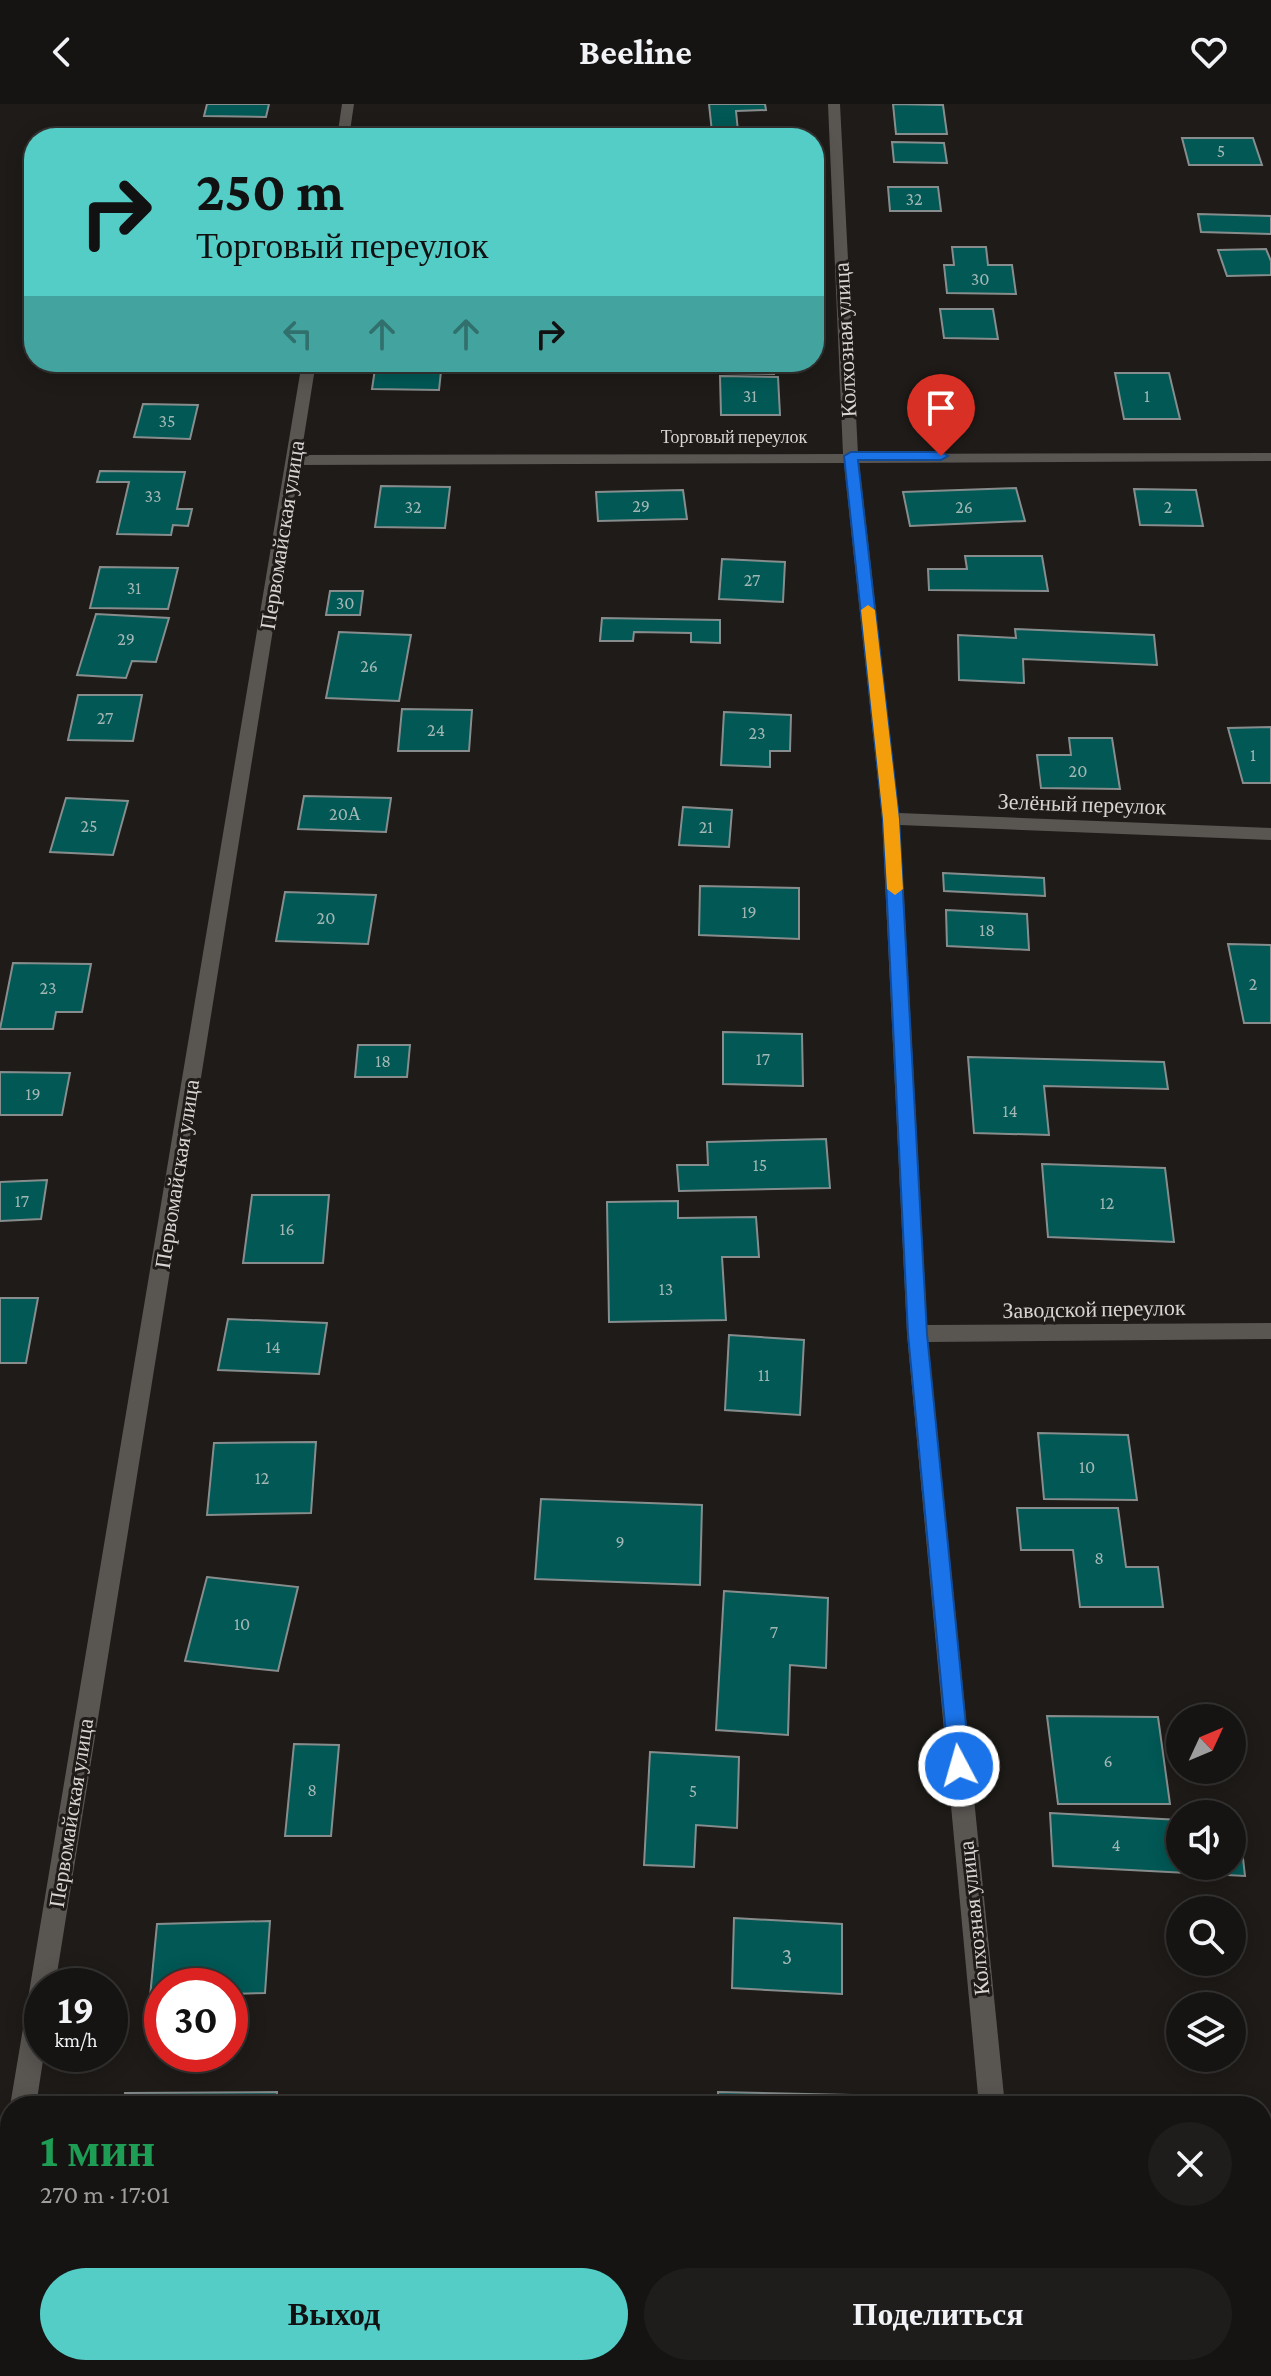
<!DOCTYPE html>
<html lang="ru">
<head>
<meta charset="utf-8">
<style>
  body { margin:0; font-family:"Crimson Pro",serif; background:#1f1d1b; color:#f1f3f6; height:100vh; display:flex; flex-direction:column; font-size:30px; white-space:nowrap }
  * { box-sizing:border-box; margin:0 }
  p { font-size:26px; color:#9e9e9f }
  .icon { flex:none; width:44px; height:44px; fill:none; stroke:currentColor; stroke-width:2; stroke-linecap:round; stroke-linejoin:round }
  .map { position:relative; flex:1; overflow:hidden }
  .sheet { position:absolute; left:0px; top:1992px; width:1272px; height:280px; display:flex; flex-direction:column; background:#161412; border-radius:32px 32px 0 0; box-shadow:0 4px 20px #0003,0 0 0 2px #353332 }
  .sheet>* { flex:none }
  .top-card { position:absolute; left:24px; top:24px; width:800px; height:244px; border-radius:32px; box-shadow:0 4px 20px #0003,0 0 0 2px #353332; background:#54cdc7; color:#111; overflow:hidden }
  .needle { width:52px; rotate:46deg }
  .controls { position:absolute; left:1166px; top:1600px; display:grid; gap:16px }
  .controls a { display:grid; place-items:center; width:80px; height:80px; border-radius:50%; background:#161412; box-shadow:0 4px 20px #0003,0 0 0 2px #353332; font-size:40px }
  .speed { position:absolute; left:24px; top:1864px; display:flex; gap:16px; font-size:40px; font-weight:700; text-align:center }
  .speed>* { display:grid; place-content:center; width:104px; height:104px; border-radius:50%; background:#161412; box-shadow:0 4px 20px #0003,0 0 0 2px #353332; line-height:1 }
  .speed small { font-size:20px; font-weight:400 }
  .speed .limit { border:12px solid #d22; background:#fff; color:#111 }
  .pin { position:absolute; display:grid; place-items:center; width:68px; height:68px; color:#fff; margin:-82px -34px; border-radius:50% 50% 50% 0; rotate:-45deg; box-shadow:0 0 8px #0007 }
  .pin .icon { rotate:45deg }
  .me { position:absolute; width:88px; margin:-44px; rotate:354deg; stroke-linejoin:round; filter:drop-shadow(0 0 6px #0008) }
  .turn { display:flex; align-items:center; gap:28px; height:168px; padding:0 40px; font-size:36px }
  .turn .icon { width:104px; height:104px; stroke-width:2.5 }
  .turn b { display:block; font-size:56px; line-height:68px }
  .lanes { display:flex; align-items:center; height:76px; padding:0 40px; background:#0003; justify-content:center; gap:40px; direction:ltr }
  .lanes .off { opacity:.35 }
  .round { display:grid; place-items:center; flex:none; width:84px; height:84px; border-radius:42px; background:#1f1d1b }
  .head { display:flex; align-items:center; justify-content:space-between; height:136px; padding:0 40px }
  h1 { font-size:48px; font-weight:700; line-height:60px; color:#1e9e55 }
  .button { display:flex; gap:16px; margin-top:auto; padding:16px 40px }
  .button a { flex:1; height:92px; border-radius:48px; background:#54cdc7; color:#111; font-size:32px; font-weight:700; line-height:92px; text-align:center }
  .button a+a { background:#1f1d1b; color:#f1f3f6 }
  header { display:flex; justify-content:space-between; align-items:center; height:104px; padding:0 40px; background:#161412; font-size:36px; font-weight:700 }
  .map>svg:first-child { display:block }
</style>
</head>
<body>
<header><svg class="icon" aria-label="back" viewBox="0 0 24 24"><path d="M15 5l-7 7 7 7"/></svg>Beeline<svg class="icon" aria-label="heart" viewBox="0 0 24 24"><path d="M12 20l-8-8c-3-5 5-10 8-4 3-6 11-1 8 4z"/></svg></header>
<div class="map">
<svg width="1271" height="2272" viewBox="0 0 1271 2272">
  <rect width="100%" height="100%" fill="#1e1b18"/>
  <g fill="#015855" stroke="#878d8d" stroke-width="2">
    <polygon points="207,0 269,0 266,13 204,12"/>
    <polygon points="709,0 765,0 766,6 736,7 738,27 712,28"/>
    <polygon points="893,0 943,1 947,30 896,30"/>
    <polygon points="267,24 266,34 193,34 195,25"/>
    <polygon points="1182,34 1253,34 1262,61 1189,61"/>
    <polygon points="892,38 944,39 947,59 894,58"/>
    <polygon points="888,83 938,83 941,107 890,107"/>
    <polygon points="1198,110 1271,112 1271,130 1201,128"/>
    <polygon points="952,143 986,143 988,161 1012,161 1016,190 947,189 944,161 954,161"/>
    <polygon points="1266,145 1271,157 1271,171 1227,172 1218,146"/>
    <polygon points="940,205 993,205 998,235 944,234"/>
    <polygon points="142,258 223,258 222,264 141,265"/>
    <polygon points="376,258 442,258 439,286 372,285"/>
    <polygon points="720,258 774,258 774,270 720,269"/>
    <polygon points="1115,269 1169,269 1180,315 1124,315"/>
    <polygon points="720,272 778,273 780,311 721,311"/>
    <polygon points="143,300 198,301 190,335 134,333"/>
    <polygon points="100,367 185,368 177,405 192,405 188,422 173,421 171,431 117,430 129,378 97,378"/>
    <polygon points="381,382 450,383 445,424 375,423"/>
    <polygon points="1016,384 1025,417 910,422 903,388"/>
    <polygon points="1134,385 1196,386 1203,422 1140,421"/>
    <polygon points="683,386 687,415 598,417 596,388"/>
    <polygon points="965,452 1042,452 1048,487 929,486 928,465 967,465"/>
    <polygon points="722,455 785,458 783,498 719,495"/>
    <polygon points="100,463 178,464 168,505 90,504"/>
    <polygon points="330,487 363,487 360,511 326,511"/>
    <polygon points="96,510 169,514 156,558 132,557 126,574 77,571"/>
    <polygon points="602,514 720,516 720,539 691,538 691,529 634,528 633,537 600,537"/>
    <polygon points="1015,525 1154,531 1157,561 1023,555 1024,579 959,576 958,531 1016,534"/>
    <polygon points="339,528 411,531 399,597 326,594"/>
    <polygon points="78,591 142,591 133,637 68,636"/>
    <polygon points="402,605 472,606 469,647 398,647"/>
    <polygon points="724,608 791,611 790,647 770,647 770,663 721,661"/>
    <polygon points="1271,623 1271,679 1243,679 1228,624"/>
    <polygon points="1069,634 1112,634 1120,685 1041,684 1037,651 1071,651"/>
    <polygon points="304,692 391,694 386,728 298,725"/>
    <polygon points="66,694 128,697 113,751 50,748"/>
    <polygon points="683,703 732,706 729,743 679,741"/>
    <polygon points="943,769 1044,774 1045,792 944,787"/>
    <polygon points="700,782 799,784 799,835 699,831"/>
    <polygon points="285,788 376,791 368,840 276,837"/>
    <polygon points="946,806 1027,810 1029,846 947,842"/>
    <polygon points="1228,840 1271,841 1271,919 1244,919"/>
    <polygon points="13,859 91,860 82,908 56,908 53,925 0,925"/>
    <polygon points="723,928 802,930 803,982 723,980"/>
    <polygon points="358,941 410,941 407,973 355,973"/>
    <polygon points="968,953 1164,958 1168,985 1044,982 1049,1031 974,1029"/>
    <polygon points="0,968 70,969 62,1011 0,1011"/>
    <polygon points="826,1035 830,1084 679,1087 677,1061 708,1061 707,1038"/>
    <polygon points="1042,1060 1165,1064 1174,1138 1048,1133"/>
    <polygon points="47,1076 41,1115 0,1117 0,1078"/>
    <polygon points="252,1091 329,1091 323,1159 243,1159"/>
    <polygon points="678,1097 678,1114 756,1113 759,1153 722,1153 726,1216 609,1218 607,1098"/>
    <polygon points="0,1194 38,1194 26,1259 0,1259"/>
    <polygon points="228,1215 327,1219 319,1270 218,1266"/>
    <polygon points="729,1231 804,1236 800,1311 725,1306"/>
    <polygon points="1038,1329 1128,1331 1137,1396 1044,1395"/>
    <polygon points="316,1338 311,1409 207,1411 214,1339"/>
    <polygon points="541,1395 702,1401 700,1481 535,1475"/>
    <polygon points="1017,1404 1118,1404 1126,1463 1158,1463 1163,1503 1080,1503 1073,1446 1021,1446"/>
    <polygon points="207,1473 298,1483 278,1567 185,1557"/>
    <polygon points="724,1487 828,1494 826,1564 790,1561 788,1631 716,1626"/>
    <polygon points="1047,1612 1158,1613 1170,1700 1058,1700"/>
    <polygon points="294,1640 339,1641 331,1732 285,1732"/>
    <polygon points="650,1648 739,1653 737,1724 696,1721 694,1763 644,1761"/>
    <polygon points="1050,1709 1180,1716 1180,1762 1232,1762 1232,1719 1239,1719 1245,1772 1053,1762"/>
    <polygon points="734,1814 842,1820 842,1890 732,1884"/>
    <polygon points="270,1817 265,1889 230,1890 230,1882 162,1882 162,1892 150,1893 157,1820"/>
    <polygon points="277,1988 276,2002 123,2002 125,1989"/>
    <polygon points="718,1988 852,1991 853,2002 718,2002"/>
    <polygon points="85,2262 244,2262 242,2272 83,2272"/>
  </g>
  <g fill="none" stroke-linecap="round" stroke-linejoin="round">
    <g fill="#595652" fill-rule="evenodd">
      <polygon points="828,0 840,0 858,350 1271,349 1271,357 859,359 899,709 1271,724 1271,736 900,721 927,1221 1271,1219 1271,1235 928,1238 1005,2002 979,2002 907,1230 882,715 844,359 294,361 286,356 294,351 843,350"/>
      <polygon points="1003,2262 1031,2262 1032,2272 1004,2272"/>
    </g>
    <g fill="#595652" fill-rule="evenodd">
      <polygon points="342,0 354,0 349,34 337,34"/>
      <polygon points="302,258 316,258 55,1882 42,1882 44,1950 36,2002 10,2002"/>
      <polygon points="10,2069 10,2151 0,2156 0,2075"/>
    </g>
  </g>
  <polygon fill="#1a73e8" stroke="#114b97" stroke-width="2" points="851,348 941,348 948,352 941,356 858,356 899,715 927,1230 970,1662 967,1669 959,1672 952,1669 949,1662 908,1230 883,715 844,352"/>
  <polygon fill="#f59e0b" points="868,501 875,506 899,715 903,785 895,791 887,785 883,715 861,506"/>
  <g text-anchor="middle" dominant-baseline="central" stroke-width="6" stroke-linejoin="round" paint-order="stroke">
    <g font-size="18" fill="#a2b6b4">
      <text x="1221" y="47">5</text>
      <text x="914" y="95">32</text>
      <text x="980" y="175">30</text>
      <text x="750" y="292">31</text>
      <text x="1147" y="292">1</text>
      <text x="167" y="317">35</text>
      <text x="153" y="392">33</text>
      <text x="641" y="402">29</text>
      <text x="413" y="403">32</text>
      <text x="964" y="403">26</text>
      <text x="1168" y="403">2</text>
      <text x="752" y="476">27</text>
      <text x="134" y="484">31</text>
      <text x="345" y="499">30</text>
      <text x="126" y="535">29</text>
      <text x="369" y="562">26</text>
      <text x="105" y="614">27</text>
      <text x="436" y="626">24</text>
      <text x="757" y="629">23</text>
      <text x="1253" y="651">1</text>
      <text x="1078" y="667">20</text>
      <text x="345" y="710">20А</text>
      <text x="89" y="722">25</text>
      <text x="706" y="723">21</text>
      <text x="749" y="808">19</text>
      <text x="326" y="814">20</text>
      <text x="987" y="826">18</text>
      <text x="1253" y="880">2</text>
      <text x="48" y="884">23</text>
      <text x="763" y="955">17</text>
      <text x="383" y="957">18</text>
      <text x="33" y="990">19</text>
      <text x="1010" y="1007">14</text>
      <text x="760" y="1061">15</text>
      <text x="22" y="1097">17</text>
      <text x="1107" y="1099">12</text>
      <text x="287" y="1125">16</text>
      <text x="666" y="1185">13</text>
      <text x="273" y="1243">14</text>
      <text x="764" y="1271">11</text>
      <text x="1087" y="1363">10</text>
      <text x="262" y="1374">12</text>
      <text x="620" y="1438">9</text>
      <text x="1099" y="1454">8</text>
      <text x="242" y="1520">10</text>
      <text x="774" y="1528">7</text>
      <text x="1108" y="1657">6</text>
      <text x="312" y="1686">8</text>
      <text x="693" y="1687">5</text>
      <text x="1116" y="1741">4</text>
    </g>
    <g font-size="18" fill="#d8d6d4" stroke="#1e1b18">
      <text x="734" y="333">Торговый переулок</text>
    </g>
    <g font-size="22" fill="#d8d6d4" stroke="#1e1b18">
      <text transform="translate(845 236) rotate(-93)">Колхозная улица</text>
      <text transform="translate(282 431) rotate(-81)">Первомайская улица</text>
      <text transform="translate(1082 700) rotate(2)">Зелёный переулок</text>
      <text transform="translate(177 1070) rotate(-81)">Первомайская улица</text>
      <text transform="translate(1094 1205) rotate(-1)">Заводской переулок</text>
      <text transform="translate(71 1709) rotate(-81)">Первомайская улица</text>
      <text transform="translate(974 1814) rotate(-96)">Колхозная улица</text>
    </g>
    <g font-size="22" fill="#a2b6b4">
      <text x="787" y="1852">3</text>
    </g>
  </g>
</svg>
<div class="controls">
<a><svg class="needle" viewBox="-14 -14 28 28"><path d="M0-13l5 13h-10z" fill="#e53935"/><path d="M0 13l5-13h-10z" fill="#9e9e9f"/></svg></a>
<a><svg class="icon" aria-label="sound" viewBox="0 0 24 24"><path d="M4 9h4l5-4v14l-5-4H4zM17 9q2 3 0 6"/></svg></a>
<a><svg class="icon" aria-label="search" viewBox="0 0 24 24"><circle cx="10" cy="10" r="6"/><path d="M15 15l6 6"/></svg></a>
<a><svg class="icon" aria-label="layers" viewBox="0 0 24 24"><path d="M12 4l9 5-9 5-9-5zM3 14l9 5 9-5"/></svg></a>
</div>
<div class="speed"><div>19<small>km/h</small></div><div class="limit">30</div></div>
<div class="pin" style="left:941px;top:352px;background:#d93025"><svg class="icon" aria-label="arrive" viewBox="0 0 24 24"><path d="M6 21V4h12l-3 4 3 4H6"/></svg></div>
<svg class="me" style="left:959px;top:1662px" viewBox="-20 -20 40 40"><circle r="17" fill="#1a73e8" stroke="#fff" stroke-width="3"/><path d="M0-11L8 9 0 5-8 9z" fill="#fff"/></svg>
<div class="top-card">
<div class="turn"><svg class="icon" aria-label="right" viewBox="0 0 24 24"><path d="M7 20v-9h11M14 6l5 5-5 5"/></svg><div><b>250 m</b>Торговый переулок</div></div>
<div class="lanes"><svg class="icon off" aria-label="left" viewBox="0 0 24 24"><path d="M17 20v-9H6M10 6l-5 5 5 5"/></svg><svg class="icon off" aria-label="ahead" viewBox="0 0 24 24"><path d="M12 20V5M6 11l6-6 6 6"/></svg><svg class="icon off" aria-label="ahead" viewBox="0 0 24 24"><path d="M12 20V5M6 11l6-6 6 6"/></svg><svg class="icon" aria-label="right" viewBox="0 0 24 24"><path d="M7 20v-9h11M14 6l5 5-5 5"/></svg></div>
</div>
<section class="sheet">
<div class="head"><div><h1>1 мин</h1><p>270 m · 17:01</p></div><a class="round"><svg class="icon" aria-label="close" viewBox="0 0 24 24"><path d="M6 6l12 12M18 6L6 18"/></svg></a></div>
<div class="button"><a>Выход</a><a>Поделиться</a></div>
</section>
</div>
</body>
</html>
